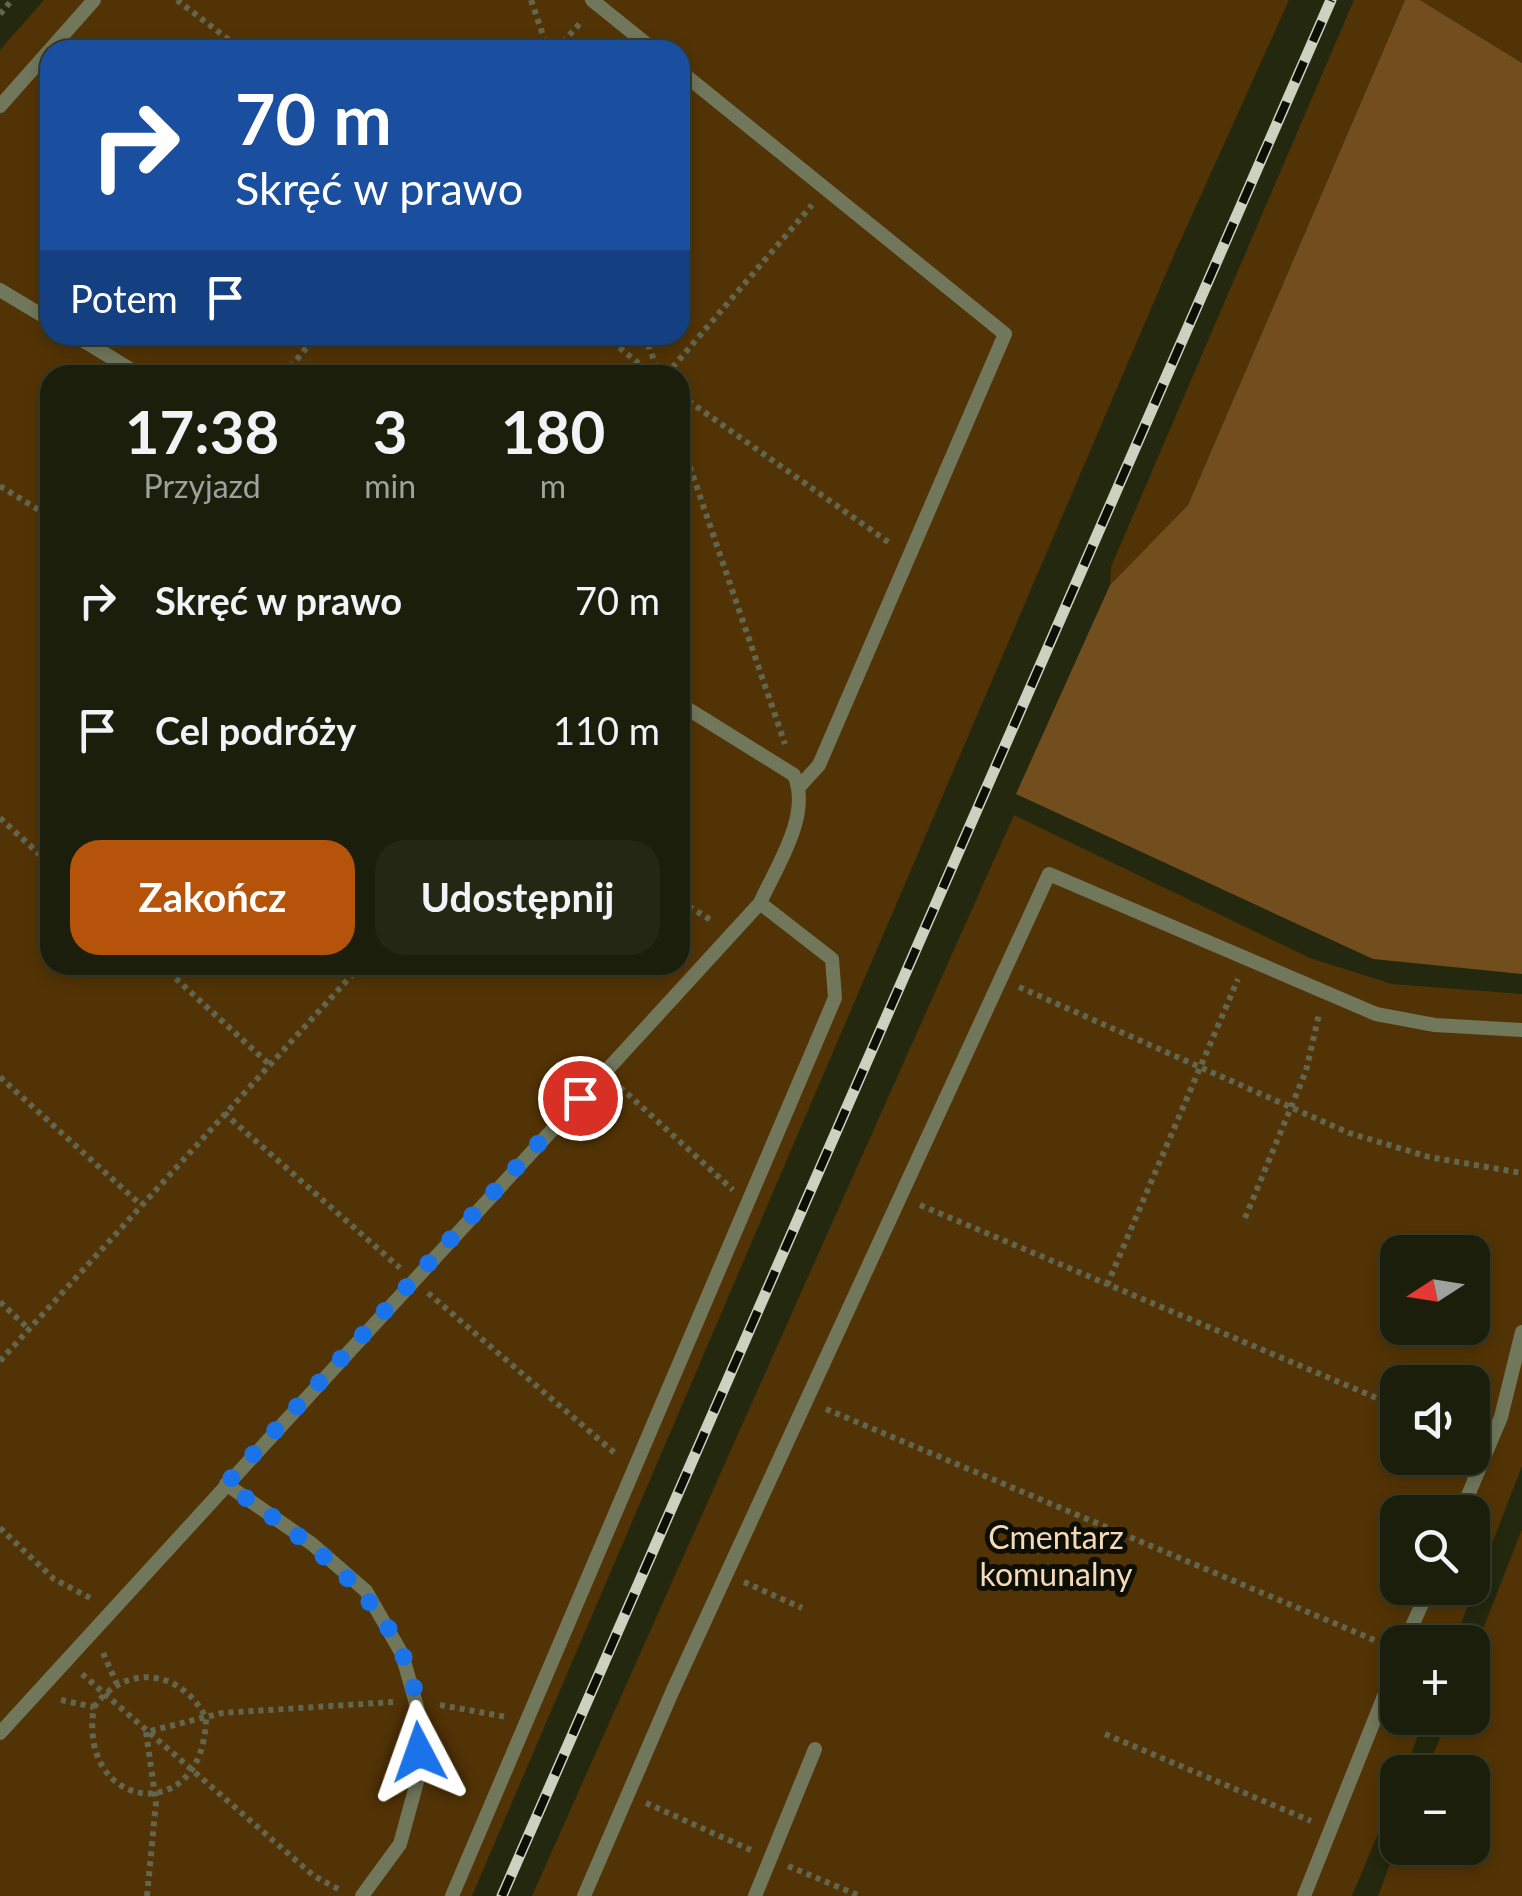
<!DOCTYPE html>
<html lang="pl">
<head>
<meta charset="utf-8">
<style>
  body { margin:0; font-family:Lato,sans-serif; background:#232713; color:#f1f3f6; height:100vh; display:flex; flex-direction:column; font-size:38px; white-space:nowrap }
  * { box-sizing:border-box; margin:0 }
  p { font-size:32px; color:#9fa29c }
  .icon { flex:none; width:55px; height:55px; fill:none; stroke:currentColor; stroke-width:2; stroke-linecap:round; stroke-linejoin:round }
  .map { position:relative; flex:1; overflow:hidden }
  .panel { position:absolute; left:40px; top:365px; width:650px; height:610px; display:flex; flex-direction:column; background:#1a1e0a; border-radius:30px; box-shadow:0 5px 15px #0003,0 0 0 2px #383c2b }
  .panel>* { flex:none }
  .guide { position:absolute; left:40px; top:40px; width:650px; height:305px; border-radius:30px; box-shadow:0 5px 15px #0003,0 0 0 2px #383c2b; background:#1a4fa0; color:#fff; overflow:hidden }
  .needle { width:65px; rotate:258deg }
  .tools { position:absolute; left:1380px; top:1235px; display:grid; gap:20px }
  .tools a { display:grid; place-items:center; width:110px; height:110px; border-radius:20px; background:#1a1e0a; box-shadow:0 5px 15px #0003,0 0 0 2px #383c2b; font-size:50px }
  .pin { position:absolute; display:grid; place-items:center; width:85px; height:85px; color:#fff; margin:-42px; border:5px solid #fff; border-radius:50%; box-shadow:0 2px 10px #0007 }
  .me { position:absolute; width:110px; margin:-55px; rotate:356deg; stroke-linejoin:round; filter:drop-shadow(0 0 8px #0008) }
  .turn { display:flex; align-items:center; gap:35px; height:210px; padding:0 30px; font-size:45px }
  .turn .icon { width:130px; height:130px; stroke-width:2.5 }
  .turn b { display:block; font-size:70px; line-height:85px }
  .then { display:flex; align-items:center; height:95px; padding:0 30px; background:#0003; gap:20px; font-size:38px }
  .eta { display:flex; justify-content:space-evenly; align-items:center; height:170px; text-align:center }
  .eta b { font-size:60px; font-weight:700; line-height:70px }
  .button { display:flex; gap:20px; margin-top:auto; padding:20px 30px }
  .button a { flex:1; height:115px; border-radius:30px; background:#b45309; color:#fff; font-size:40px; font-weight:700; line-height:115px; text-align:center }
  .button a+a { background:#232713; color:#f1f3f6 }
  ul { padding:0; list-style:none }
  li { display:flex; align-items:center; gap:30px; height:130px; padding:0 30px }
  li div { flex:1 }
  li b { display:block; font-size:38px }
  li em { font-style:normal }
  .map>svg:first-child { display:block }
</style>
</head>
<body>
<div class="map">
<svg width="1522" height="1896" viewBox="0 0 1522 1896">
  <rect width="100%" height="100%" fill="#23280e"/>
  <g fill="#523305" fill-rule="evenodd">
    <path d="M44 0H1289L1174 255 472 1896H0V50ZM50 50H680V335H50ZM50 375H680V965H50Z"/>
    <polygon points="1354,0 1405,0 1188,505 1110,585 1111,567"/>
    <polygon points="1420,0 1522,0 1522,63"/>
    <path d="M1014 815 1310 958 1392 984 1522 994V1466L1454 1642H1398V1718H1425L1404 1772H1398L1397 1788 1352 1896H532ZM1398 1252H1472V1328H1398ZM1398 1382H1472V1458H1398ZM1398 1512H1472V1588H1398Z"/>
    <polygon points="1522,1529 1522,1896 1378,1896 1397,1845 1472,1848 1472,1772 1426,1772 1448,1718 1472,1718 1473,1655"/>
  </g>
  <polygon fill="#724d1d" points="1405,0 1420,0 1522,63 1522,974 1373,959 1016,794 1110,585 1188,505"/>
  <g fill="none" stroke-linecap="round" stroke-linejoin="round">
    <g stroke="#62664f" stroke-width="6" stroke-dasharray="5 5" stroke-linecap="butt">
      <polyline points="177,0 242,50"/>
      <polyline points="531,0 548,50"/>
      <polyline points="0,14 12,0"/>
      <polyline points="556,50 582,21"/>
      <polyline points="604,335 653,375"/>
      <polyline points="645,335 659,375"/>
      <polyline points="284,375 317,335"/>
      <polyline points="666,375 812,205"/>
      <polyline points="680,395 891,544"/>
      <polyline points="680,438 785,744"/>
      <polyline points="0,486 50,517"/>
      <polyline points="0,818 50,864"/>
      <polyline points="680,901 714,922"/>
      <polyline points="161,965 269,1064"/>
      <polyline points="1019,987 1349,1133 1429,1157 1522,1173"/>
      <polyline points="0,1077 141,1205"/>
      <polyline points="620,1087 733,1190"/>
      <polyline points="224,1113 400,1268"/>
      <polyline points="920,1205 1398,1407"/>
      <polyline points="1245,1218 1306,1071 1319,1014"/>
      <polyline points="1107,1285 1238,979"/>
      <polyline points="428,1293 616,1454"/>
      <polyline points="0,1302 29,1329"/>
      <polyline points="0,1361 361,965"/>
      <polyline points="826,1409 1386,1645"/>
      <polyline points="0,1528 54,1579 92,1599"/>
      <polyline points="744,1582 802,1608"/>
      <polyline points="103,1653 117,1684"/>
      <polyline points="82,1674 314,1876 340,1890"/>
      <path d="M61 1700 94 1707C76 1811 204 1829 206 1718 182 1670 126 1662 94 1707"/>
      <polyline points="440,1705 507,1717"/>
      <polyline points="1105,1734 1311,1821"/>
      <polyline points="646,1803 753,1851"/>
      <polyline points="788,1866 860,1896"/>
      <polyline points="147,1896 156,1802 146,1732 222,1713 393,1702"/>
    </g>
    <g stroke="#70775b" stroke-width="14">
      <polyline points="592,0 654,50"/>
      <polyline points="680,71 1005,334 819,765 799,787"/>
      <polyline points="0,106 94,0"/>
      <polyline points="0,290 50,320"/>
      <polyline points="74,335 140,375"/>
      <polyline points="226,1484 312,1544 366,1591 402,1654 421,1721 417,1782 400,1844 362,1896"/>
      <polyline points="1461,1512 1501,1417 1522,1332"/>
      <polyline points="1405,1642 1429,1588"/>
      <polyline points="0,1733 760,903"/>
      <path d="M452 1896 835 998 832 959 760 903C776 867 812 815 794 775L680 704"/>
      <polyline points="584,1896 673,1690 1049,874 1376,1014 1435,1025 1522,1030"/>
      <polyline points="755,1896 815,1749"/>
      <polyline points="1304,1896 1398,1661"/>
    </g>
    <defs>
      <polyline id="rail" points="502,1896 1331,0"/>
    </defs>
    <use href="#rail" stroke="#cdd1bf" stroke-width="11"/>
    <use href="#rail" stroke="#0d0f05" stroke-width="8" stroke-dasharray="22" stroke-linecap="butt"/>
  </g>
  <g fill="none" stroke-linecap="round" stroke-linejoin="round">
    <path stroke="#1a73e8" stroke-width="18" stroke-dasharray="0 32.4" d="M419 1752C428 1618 322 1552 226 1484L580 1098"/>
  </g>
  <g text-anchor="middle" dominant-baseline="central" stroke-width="10" stroke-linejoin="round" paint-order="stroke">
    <g font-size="32" fill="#f5d9b9" stroke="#0d0f05">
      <text x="1056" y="1536">Cmentarz<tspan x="1056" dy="37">komunalny</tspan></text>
    </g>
  </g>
</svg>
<div class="tools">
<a><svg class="needle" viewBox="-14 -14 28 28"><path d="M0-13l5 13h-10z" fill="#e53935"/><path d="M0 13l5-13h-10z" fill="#9fa29c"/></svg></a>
<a><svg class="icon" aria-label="sound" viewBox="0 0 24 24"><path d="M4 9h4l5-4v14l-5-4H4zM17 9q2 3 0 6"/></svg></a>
<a><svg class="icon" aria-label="search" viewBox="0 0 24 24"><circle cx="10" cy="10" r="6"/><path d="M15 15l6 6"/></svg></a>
<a>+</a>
<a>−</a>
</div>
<div class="pin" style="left:580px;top:1098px;background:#d93025"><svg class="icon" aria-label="arrive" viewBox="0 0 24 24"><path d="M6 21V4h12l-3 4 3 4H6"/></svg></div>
<svg class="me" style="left:419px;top:1752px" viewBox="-20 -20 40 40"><path d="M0-17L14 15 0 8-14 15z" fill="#1a73e8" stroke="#fff" stroke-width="4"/></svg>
<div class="guide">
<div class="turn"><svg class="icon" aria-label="right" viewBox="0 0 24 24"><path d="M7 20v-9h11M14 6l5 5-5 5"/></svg><div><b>70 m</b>Skręć w prawo</div></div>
<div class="then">Potem<svg class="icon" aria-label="arrive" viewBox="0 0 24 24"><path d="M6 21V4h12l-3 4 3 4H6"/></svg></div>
</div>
<section class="panel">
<div class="eta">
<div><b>17:38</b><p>Przyjazd</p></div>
<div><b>3</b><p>min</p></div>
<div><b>180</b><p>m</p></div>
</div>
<ul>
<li><svg class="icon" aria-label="right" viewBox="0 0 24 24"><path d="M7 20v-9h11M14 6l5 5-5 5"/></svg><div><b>Skręć w prawo</b></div><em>70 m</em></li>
<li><svg class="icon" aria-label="arrive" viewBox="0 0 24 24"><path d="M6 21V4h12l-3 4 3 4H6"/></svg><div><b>Cel podróży</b></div><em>110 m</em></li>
</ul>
<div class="button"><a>Zakończ</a><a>Udostępnij</a></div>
</section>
</div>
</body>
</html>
